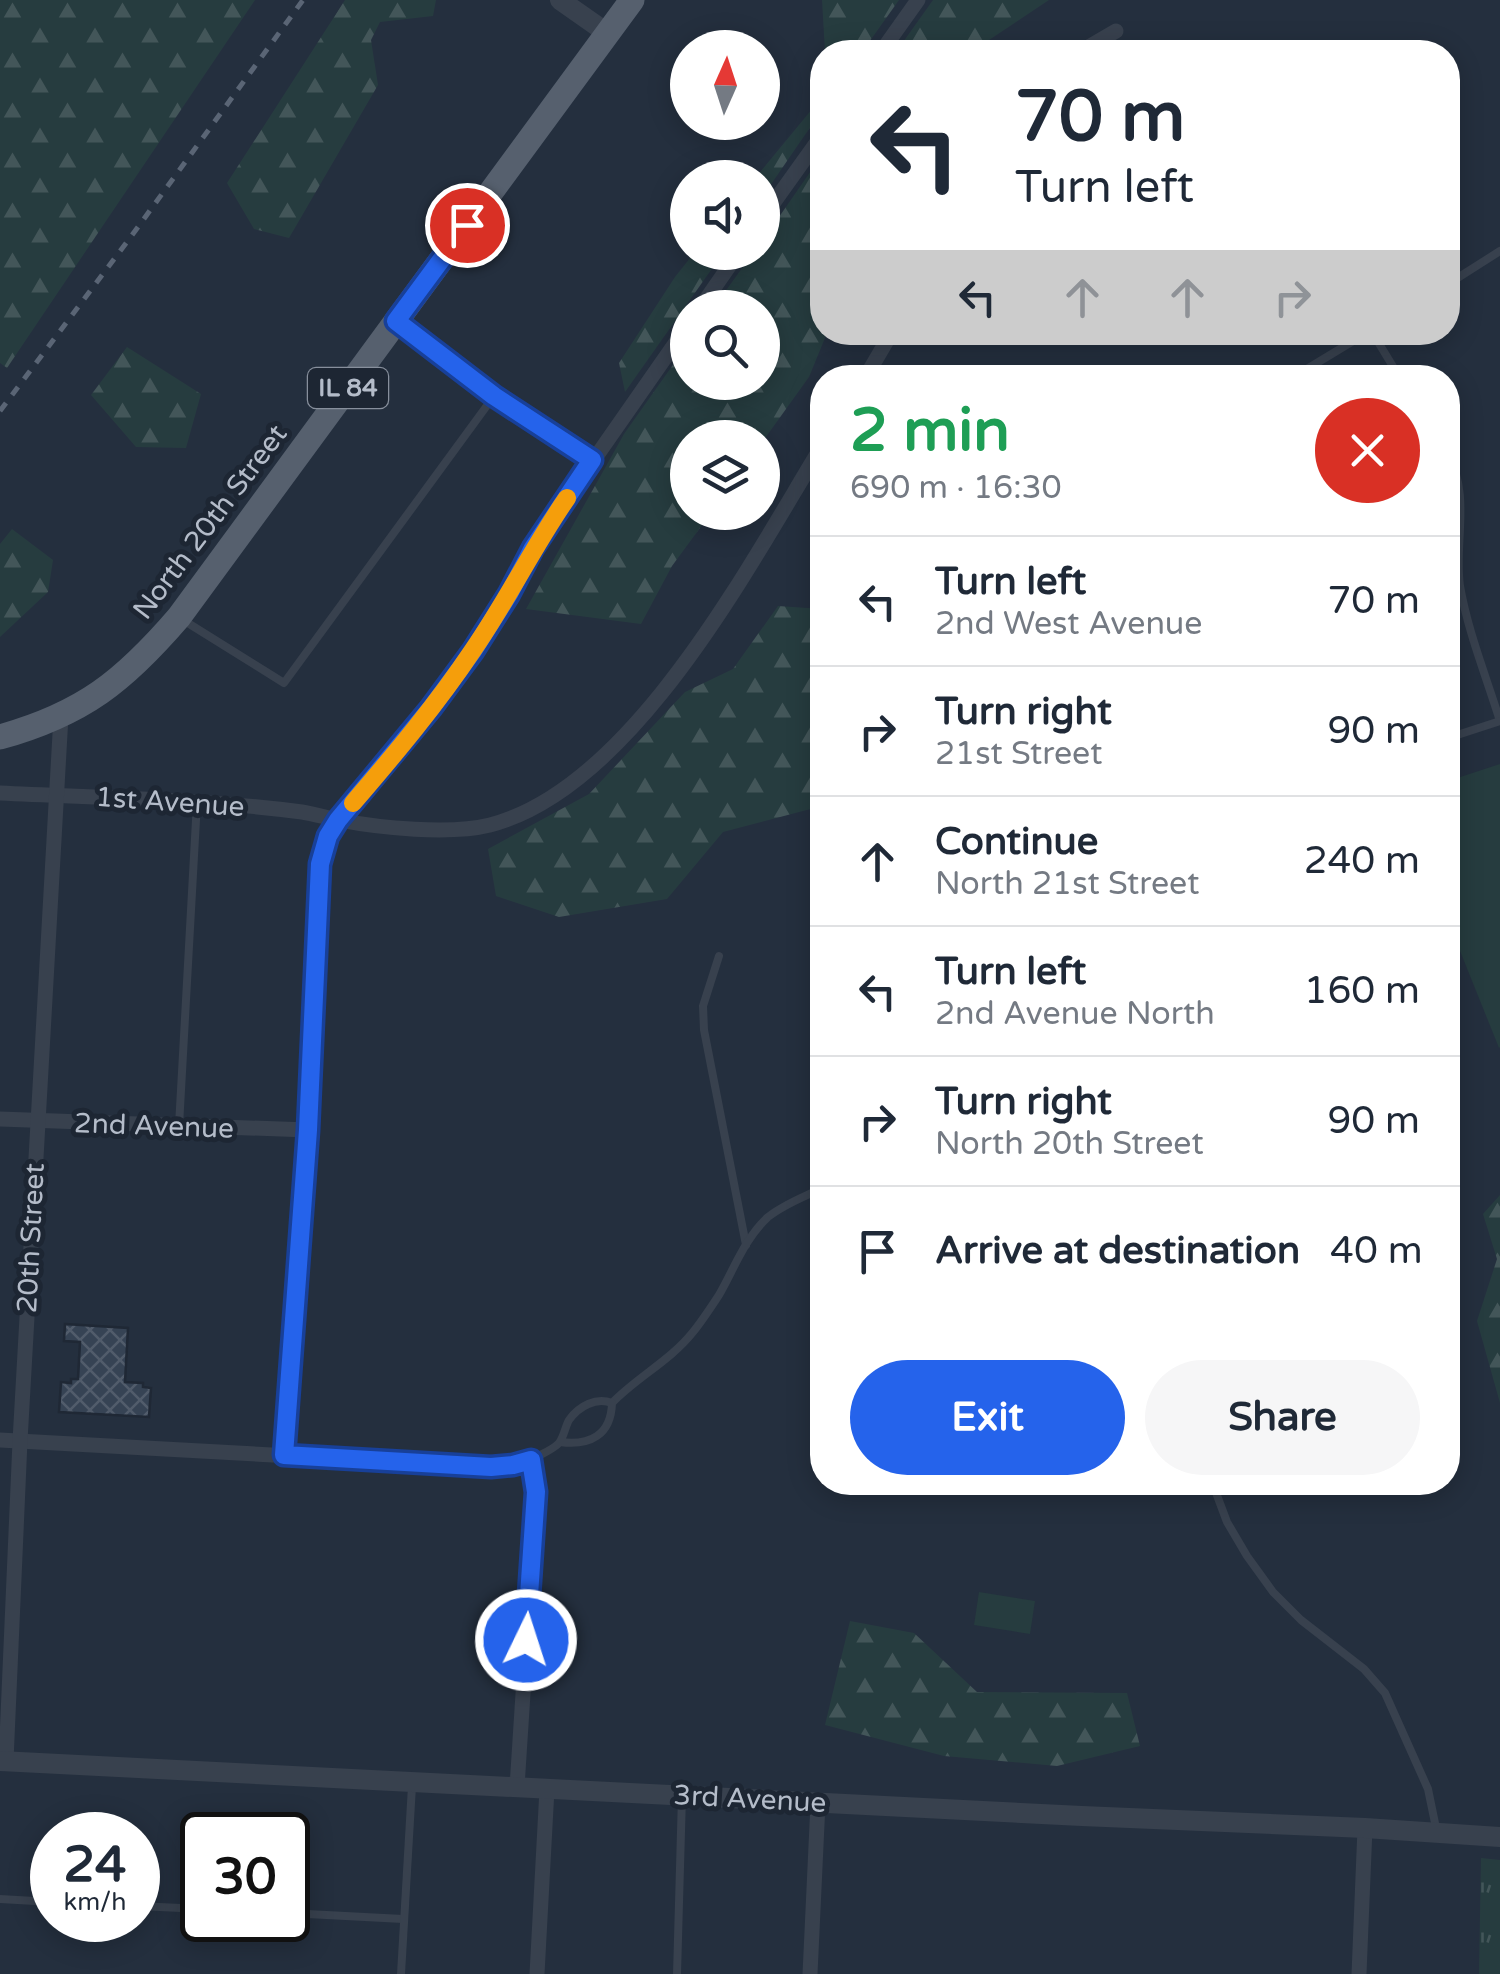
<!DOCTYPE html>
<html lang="en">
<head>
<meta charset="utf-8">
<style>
  body { margin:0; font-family:"Varela Round",sans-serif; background:#f6f6f7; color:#1f2937; height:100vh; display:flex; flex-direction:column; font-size:38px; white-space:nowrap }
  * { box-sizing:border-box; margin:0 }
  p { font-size:32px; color:#747a83 }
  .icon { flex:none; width:55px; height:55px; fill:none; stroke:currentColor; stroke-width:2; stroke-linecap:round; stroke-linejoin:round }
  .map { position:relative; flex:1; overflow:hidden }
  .sheet { position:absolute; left:810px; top:365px; width:650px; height:1130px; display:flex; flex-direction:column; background:#fff; border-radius:40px; box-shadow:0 5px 25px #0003 }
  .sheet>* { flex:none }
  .hud { position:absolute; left:810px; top:40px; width:650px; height:305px; border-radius:40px; box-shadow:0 5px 25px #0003; background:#fff; color:#1f2937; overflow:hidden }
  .needle { width:65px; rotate:3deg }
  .buttons { position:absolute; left:670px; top:30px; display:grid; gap:20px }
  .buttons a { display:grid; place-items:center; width:110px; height:110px; border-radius:50%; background:#fff; box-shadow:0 5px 25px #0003; font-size:50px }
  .speed { position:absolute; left:30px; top:1812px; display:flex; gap:20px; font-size:50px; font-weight:700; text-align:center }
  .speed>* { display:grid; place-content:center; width:130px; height:130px; border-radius:50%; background:#fff; box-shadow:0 5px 25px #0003; line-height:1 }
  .speed small { font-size:25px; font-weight:400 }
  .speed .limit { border:5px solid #111; border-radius:15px; background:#fff; color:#111 }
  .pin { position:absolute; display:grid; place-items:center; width:85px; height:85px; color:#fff; margin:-42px; border:5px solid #fff; border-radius:50%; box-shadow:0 2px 10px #0007 }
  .me { position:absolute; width:110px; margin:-55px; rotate:4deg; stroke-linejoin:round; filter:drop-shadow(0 0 8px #0008) }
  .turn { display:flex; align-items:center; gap:35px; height:210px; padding:0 40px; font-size:45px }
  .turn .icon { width:130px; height:130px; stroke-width:2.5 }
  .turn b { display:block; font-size:70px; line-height:85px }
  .lanes { display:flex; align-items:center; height:95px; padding:0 40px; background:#0003; justify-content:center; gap:50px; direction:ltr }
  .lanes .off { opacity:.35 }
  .round { display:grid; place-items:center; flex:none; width:105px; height:105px; border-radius:52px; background:#f6f6f7 }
  .overview { display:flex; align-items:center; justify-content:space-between; height:170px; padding:0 40px }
  h1 { font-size:60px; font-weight:700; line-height:75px; color:#1e9e55 }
  .button { display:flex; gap:20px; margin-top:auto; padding:20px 40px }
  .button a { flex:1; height:115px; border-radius:60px; background:#2563eb; color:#fff; font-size:40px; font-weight:700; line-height:115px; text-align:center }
  .button a+a { background:#f6f6f7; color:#1f2937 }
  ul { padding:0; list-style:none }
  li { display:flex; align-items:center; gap:30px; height:130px; padding:0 40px; border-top:2px solid #e0e1e3 }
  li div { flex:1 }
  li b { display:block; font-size:38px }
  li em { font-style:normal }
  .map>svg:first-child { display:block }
</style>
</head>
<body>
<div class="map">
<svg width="1500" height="1974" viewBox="0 0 1500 1974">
  <defs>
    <pattern id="grass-tufts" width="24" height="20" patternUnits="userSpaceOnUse" patternTransform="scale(2.5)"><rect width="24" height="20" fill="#263c3f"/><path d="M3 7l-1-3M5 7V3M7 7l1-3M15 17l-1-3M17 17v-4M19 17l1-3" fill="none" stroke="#435659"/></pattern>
    <pattern id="forest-firs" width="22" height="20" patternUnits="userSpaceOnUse" patternTransform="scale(2.5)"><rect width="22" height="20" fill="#263c3f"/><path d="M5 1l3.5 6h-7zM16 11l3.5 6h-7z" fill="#435659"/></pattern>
    <pattern id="building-cross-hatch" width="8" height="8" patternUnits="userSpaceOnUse" patternTransform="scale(2.5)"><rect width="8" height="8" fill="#364354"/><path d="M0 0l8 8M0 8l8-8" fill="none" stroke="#515c6b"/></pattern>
  </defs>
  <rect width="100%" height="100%" fill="#242f3e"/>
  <polygon fill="url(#grass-tufts)" points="1481,1858 1500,1860 1500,1974 1479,1974"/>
  <g fill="url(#forest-firs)">
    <polygon points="0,0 255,0 7,368 0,363"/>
    <polygon points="345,0 436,0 433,16 380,22 371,40 378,85 289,238 254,229 227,183"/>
    <polygon points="822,0 899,0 862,52 825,52"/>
    <polygon points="933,0 1049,0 971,52 896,52"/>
    <polygon points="822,97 822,110 763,196 762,178 756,177"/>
    <polygon points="822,155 822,332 827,333 809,377 763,441 762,438 688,438 688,512 711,513 672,566 641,624 526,609 624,434 687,345 688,382 762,382 762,308 714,307 753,253 762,252 763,240"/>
    <polygon points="694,253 723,253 625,392 619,363 675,277"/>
    <polygon points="127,347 201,394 186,448 136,447 91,395"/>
    <polygon points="12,529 53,560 48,592 0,637 0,544"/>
    <polygon points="778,606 822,609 822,806 723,832 667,899 559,917 496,896 488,849 589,794 685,692 733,669"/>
    <polygon points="1500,1195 1500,1403 1477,1321 1497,1259 1483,1214"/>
    <polygon points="850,1621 914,1633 977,1692 1127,1693 1140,1746 1057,1766 944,1756 825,1725"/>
  </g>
  <g fill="#263c3f">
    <polygon points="1500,764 1500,1047 1499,1048 1448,921 1448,781"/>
    <polygon points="979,1592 1035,1601 1030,1634 974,1625"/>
  </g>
  <polygon fill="url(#building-cross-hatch)" stroke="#1f2835" stroke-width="2.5" points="65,1324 128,1328 125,1382 143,1383 143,1387 151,1388 149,1417 59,1412 61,1382 71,1383 71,1379 78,1379 80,1342 64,1341"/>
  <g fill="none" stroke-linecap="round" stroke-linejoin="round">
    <g stroke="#38414e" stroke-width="8">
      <polyline points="1448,284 1500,251"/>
      <polyline points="1372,332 1400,378"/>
      <polyline points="1292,378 1368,332"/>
      <path d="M1448 456C1471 494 1454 543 1460 586 1468 632 1486 676 1500 721"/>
      <polyline points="183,620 284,683 494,396"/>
      <polyline points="1448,738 1500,721"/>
      <polyline points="719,956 703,1006 704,1030 746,1245"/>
      <polyline points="179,1126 197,802"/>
      <path d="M612 1403C637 1377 670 1361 693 1332 702 1321 711 1307 719 1295 734 1269 745 1238 768 1217 784 1204 804 1197 822 1188"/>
      <path d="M531 1460C539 1455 553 1450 559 1443 564 1437 565 1427 569 1420 579 1406 596 1397 612 1403 611 1435 590 1446 560 1442"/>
      <polyline points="1212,1482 1227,1522 1247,1556 1273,1592 1301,1620 1364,1669 1385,1693 1428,1789 1436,1828"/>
      <polyline points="0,1899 52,1902"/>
      <polyline points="138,1906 202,1909"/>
      <polyline points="288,1913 403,1919"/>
      <polyline points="401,1974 412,1786"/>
      <polyline points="677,1974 682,1796"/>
    </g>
    <g stroke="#38414e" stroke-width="15">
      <polyline points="881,52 918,0"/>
      <polyline points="1080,52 1116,31"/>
      <polyline points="762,219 822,135"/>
      <polyline points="700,308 739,252"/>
      <polyline points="396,321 494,396 592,460"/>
      <polyline points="865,378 892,332"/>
      <path d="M0 793C100 798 203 799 302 812 315 814 327 818 339 820 380 828 450 835 490 825 633 788 749 565 822 446"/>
      <polyline points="0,1119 308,1130"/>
      <polyline points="0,1440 491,1467 531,1460 536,1492 517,1787"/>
      <polyline points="284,1455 308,1130 320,864 328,837 338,820 431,708 473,651 509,593 533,547 688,325"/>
      <polyline points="6,1761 20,1441 61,716"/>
      <polyline points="537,1974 547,1789"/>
      <polyline points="810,1974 818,1803"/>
      <polyline points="1359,1974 1365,1828"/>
    </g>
    <g stroke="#38414e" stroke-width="20">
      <polyline points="560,0 607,33"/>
      <polyline points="0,1761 1082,1816 1365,1828 1500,1837"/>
    </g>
    <path stroke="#56606e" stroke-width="25" d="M0 737C83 714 124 681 179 617L632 0"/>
    <polyline stroke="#5a6575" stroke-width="5" stroke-dasharray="10 10" stroke-linecap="butt" points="0,411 130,238 303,0"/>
  </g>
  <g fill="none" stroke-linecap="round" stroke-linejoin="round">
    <defs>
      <polyline id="route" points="467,225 396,321 494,396 592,460 533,548 509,594 473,651 431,708 338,820 328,836 320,864 308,1130 284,1455 491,1467 513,1465 531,1460 536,1492 526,1640"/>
    </defs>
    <use href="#route" stroke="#184099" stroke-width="25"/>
    <use href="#route" stroke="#2563eb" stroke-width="18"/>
    <path stroke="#f59e0b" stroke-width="18" d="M353 803C395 754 437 704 473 650 507 601 533 547 567 498"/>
  </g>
  <g text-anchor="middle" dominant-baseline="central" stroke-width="10" stroke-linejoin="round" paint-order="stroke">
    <rect fill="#1d2633" stroke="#878f9c" stroke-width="2.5" x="308" y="368" width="80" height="40" rx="8"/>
    <g font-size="25" font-weight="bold" fill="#b4bcc9">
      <text x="348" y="388">IL 84</text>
    </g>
    <g font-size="28" fill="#b4bcc9" stroke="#1d2633">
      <text transform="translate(210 522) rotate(-53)">North 20th Street</text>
      <text transform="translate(170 802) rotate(4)">1st Avenue</text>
      <text transform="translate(154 1126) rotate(2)">2nd Avenue</text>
      <text transform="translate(31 1238) rotate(-87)">20th Street</text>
      <text transform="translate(750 1799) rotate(3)">3rd Avenue</text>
    </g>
  </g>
</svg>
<div class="buttons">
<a><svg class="needle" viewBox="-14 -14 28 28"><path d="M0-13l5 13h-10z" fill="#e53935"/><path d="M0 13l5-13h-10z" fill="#747a83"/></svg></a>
<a><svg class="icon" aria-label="sound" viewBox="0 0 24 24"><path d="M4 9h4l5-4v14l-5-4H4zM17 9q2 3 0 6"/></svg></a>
<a><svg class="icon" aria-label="search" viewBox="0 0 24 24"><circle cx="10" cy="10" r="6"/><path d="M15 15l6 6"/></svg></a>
<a><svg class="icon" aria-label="layers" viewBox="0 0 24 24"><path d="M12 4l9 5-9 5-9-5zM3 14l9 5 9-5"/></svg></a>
</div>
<div class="speed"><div>24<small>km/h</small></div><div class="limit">30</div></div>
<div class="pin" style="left:467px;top:225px;background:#d93025"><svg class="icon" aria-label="arrive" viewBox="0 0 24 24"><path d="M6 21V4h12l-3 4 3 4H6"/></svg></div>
<svg class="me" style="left:526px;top:1640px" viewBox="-20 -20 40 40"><circle r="17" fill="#2563eb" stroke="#fff" stroke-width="3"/><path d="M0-11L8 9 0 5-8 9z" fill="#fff"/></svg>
<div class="hud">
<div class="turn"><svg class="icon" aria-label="left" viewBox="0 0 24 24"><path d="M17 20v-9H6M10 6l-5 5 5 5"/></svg><div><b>70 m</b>Turn left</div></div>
<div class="lanes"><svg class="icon" aria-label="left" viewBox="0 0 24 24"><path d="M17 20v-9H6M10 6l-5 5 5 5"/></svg><svg class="icon off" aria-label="ahead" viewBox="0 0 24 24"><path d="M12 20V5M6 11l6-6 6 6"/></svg><svg class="icon off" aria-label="ahead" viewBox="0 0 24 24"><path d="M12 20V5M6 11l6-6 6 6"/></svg><svg class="icon off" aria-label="right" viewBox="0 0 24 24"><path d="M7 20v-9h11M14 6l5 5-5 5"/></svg></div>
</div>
<section class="sheet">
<div class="overview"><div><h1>2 min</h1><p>690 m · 16:30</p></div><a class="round" style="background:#d93025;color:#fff"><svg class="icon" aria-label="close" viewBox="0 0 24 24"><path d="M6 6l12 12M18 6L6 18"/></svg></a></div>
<ul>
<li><svg class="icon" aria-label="left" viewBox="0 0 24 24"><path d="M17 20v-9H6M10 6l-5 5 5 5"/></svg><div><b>Turn left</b><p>2nd West Avenue</p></div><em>70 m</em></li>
<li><svg class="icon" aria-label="right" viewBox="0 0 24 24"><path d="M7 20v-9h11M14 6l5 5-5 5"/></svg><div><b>Turn right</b><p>21st Street</p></div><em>90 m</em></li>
<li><svg class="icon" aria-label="ahead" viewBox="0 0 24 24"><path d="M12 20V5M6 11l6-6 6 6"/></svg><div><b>Continue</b><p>North 21st Street</p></div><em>240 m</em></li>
<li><svg class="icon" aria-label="left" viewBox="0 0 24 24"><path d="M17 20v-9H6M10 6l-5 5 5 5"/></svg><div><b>Turn left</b><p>2nd Avenue North</p></div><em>160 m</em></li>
<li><svg class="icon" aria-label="right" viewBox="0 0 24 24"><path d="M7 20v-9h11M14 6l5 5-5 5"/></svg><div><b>Turn right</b><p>North 20th Street</p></div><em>90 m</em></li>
<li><svg class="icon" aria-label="arrive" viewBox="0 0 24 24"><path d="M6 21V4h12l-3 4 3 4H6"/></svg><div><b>Arrive at destination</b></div><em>40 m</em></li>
</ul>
<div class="button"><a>Exit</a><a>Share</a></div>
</section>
</div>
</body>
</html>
